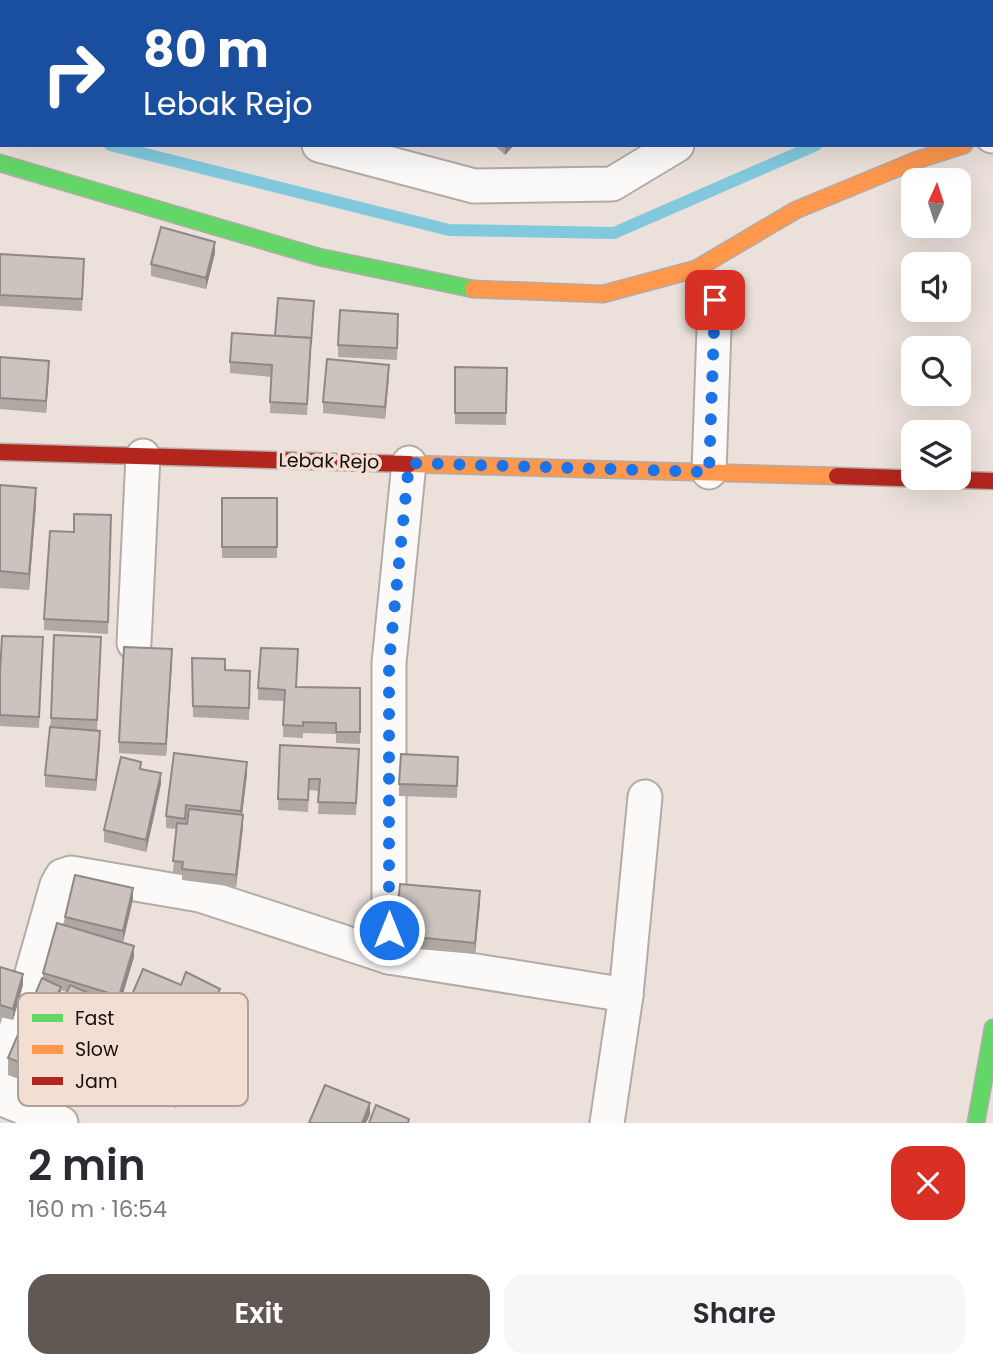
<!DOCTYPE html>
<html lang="en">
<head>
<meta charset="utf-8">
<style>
  body { margin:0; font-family:Poppins,sans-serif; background:#f7f7f7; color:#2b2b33; height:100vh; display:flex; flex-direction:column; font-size:26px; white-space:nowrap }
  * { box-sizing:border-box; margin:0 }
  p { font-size:23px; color:#7c7c81 }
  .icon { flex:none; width:38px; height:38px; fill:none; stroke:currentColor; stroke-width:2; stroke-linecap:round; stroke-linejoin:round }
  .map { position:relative; height:1123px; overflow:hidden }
  .drawer { display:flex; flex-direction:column; background:#fff; flex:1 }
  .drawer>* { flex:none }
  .banner { position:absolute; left:0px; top:0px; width:994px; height:147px; box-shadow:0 7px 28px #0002; background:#1a4fa0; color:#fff; overflow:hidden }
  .needle { width:46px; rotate:3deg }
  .buttons { position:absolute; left:901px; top:168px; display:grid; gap:14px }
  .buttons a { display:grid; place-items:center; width:70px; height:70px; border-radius:14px; background:#fff; box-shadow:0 7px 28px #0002; font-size:35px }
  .pin { position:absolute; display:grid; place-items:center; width:60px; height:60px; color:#fff; margin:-30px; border-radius:14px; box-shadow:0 4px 10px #0006 }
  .me { position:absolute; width:77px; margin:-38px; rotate:0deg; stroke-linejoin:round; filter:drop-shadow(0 0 5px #0008) }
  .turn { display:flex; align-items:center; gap:24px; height:147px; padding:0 28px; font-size:32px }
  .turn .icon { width:91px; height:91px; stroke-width:2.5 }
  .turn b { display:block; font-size:49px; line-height:60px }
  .round { display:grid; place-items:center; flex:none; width:74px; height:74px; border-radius:21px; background:#f7f7f7 }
  .headline { display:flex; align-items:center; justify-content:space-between; height:119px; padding:0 28px }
  h1 { font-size:42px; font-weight:600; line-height:52px }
  .button { display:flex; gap:14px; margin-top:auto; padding:14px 28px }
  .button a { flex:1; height:80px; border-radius:21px; background:#615853; color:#fff; font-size:28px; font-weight:600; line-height:80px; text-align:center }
  .button a+a { background:#f7f7f7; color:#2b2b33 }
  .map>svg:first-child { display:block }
</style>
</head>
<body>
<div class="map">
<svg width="993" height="1123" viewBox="0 0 993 1123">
  <rect width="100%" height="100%" fill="#ebe0da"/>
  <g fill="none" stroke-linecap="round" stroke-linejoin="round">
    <g stroke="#82c9de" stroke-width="12">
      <polyline points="992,78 993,78"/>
      <polyline points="0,118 2,118"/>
      <polyline points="110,145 449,230 614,233 816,145"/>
    </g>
    <defs>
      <g id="street">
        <polyline points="245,2 246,0"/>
        <polyline points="517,2 519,0"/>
        <polyline points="992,15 993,15"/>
        <polyline points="0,56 2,57"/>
        <polyline points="992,136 993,136"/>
        <polyline points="319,145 474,186 612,184 677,145"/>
        <polyline points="409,463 389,663 389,957 626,995 607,1123"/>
        <polyline points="709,472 715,300"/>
        <polyline points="134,643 143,456"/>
        <polyline points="626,995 645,797"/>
        <polyline points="0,1086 57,885 62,876 71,873 200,895 389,957"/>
        <polyline points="0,1098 61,1123"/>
      </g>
      <g id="fast">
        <polyline points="0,163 319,257 473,289"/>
        <polyline points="976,1123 993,1028"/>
      </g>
      <g id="slow">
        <polyline points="473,289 603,294 696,269 796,210 917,160 964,145"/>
        <polyline points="409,464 837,476"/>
      </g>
      <g id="jam">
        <polyline points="0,452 409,464"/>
        <polyline points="837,476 993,481"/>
      </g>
    </defs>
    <use href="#street" stroke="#b3aba6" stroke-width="37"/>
    <use href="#fast" stroke="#b3aba6" stroke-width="19"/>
    <use href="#slow" stroke="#b3aba6" stroke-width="19"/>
    <use href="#jam" stroke="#b3aba6" stroke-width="19"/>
    <use href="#street" stroke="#fcfaf9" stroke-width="33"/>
    <use href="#fast" stroke="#63d668" stroke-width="16"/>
    <use href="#slow" stroke="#ff974d" stroke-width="16"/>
    <use href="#jam" stroke="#b3261e" stroke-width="16"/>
  </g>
  <g fill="#afa8a3" fill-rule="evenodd">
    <polygon points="570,0 649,0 649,2 572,2"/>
    <polygon points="783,0 860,0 862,2 785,2"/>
    <polygon points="494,145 514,145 505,155"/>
    <polygon points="215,253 206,289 151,276 151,264"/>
    <polygon points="0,254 84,270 82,311 0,306"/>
    <polygon points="314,301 307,415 270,413 271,377 230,373 230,362 275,336"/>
    <polygon points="398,325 397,360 338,357 338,345"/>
    <polygon points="0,357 49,372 46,413 0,409"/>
    <polygon points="455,367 507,368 506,425 455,424"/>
    <polygon points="389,376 385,419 323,413 323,402"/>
    <polygon points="0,485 36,505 29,590 0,588"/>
    <rect x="222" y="498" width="55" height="60"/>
    <polygon points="111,526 108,634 44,630 44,619 74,532"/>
    <polygon points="43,637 39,728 0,726 0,673"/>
    <polygon points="101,637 97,731 100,742 96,791 45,787 45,775 51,718"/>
    <polygon points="192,658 225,670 250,671 249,720 193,717"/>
    <polygon points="172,661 166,756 119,753 119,742"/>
    <polygon points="297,687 360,688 360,744 336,743 336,734 303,733 303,738 283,737 284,701 258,700 258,688"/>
    <polygon points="280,745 359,760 356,815 318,814 319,791 309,790 308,812 278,810"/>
    <polygon points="174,753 247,774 242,815 243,827 236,887 182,880 182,874 173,873 176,829 166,828 166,816"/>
    <polygon points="458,757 457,798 399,796 399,784"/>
    <polygon points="141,769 161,784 146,852 104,842 104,830"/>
    <path d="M133 899 123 942 134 957 119 1007V1018L87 1104 8 1075V1058L43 978V973L65 925V917ZM61 990 67 992 54 1020H53L61 1003ZM93 1000 98 1001 87 1031H84L93 1012Z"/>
    <polygon points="480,902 475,954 395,947 395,935"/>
    <polygon points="0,967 23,985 13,1020 0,1017"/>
    <polygon points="220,1001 225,1020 210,1056 198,1051 198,1053 201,1071 187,1101 180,1098 176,1108 144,1095 144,1082 116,1070 116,1054 160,1037 161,1035 128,1021 128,1004"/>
  </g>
  <g fill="#8f8885">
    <polygon points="459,0 471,0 470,2 458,2"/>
    <polygon points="505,145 514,145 505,155"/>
    <polygon points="215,242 215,253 206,289 206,278"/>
    <polygon points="49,361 49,372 46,413 46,401"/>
    <polygon points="389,365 389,376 385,419 385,407"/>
    <polygon points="36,488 36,505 29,590 29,574"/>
    <polygon points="172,649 172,661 166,756 166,744"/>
    <polygon points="100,731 100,742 96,791 96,780"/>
    <polygon points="247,762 247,774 241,823 241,811"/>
    <polygon points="161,773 161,784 146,852 146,840"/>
    <polygon points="243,815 243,827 236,887 236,875"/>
    <polygon points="133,888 133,899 123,942 123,931"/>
    <polygon points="480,891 480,902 475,954 475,943"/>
    <polygon points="134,946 134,957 119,1007 119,996"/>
    <polygon points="23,974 23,985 13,1020 13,1009"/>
    <polygon points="61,987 61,1003 46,1034 46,1017"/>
    <polygon points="220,989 220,1005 215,999"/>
    <polygon points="93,995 93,1012 77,1045 77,1028"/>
    <polygon points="119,1002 119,1018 87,1104 87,1087"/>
    <polygon points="225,1004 225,1020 210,1056 210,1040"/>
    <polygon points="198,1035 198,1051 192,1067 192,1051"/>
    <polygon points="201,1055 201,1071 187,1101 187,1085"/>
    <polygon points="180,1082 180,1098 176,1108 176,1091"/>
    <polygon points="370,1103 370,1115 366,1123 362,1123"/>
  </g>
  <g fill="#ccc3be" stroke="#8f8885" stroke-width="2">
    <rect x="10" y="0" width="29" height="2"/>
    <polygon points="149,0 166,0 169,2 148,2"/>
    <polygon points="362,0 459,0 458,2 361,2"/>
    <polygon points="582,0 644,0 642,2 584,2"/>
    <polygon points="665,0 690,0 692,2 663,2"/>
    <polygon points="726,0 775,0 776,2 724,2"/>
    <polygon points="793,0 860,0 862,2 795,2"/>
    <polygon points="161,227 215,242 206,278 151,264"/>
    <polygon points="0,254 84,259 82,299 0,295"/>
    <polygon points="278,298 314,301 311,343 310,343 311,338 275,336"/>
    <polygon points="340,310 398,314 397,348 338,345"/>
    <polygon points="232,333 311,338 307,404 270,402 272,365 230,362"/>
    <polygon points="0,357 49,361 46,401 0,398"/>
    <polygon points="327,359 389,365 385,407 323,402"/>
    <polygon points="455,367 507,368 506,413 455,413"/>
    <polygon points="0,485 36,488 29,574 0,571"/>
    <rect x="222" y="498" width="55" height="49"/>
    <polygon points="74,514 111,515 108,622 44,619 50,531 74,532"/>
    <polygon points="54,635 101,637 97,720 51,718"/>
    <polygon points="2,636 43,637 39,717 0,715 0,673"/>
    <polygon points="124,647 172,649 166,744 119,742"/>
    <polygon points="261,648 298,649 296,687 360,688 360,732 336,732 336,723 303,722 303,726 283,725 285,690 258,688"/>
    <polygon points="192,658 225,659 225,670 250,671 249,708 193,706"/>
    <polygon points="50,727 100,731 96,780 45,775"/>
    <polygon points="280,745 359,749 356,803 318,802 320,779 309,779 308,800 278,799"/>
    <polygon points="174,753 247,762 241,811 186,805 185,819 166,816"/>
    <polygon points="401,754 458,757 457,786 399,784"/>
    <polygon points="121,757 141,762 140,769 161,773 146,840 104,830"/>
    <polygon points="189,809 243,815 236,875 182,869 183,862 173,861 177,823 187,824"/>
    <polygon points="75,875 133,888 123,931 65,917"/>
    <polygon points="400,884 480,891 475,943 395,935"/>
    <polygon points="57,923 134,946 119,996 43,973"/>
    <polygon points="0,967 23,974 13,1009 0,1005"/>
    <polygon points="143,969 181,985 186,972 220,989 215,999 225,1004 210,1040 198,1035 192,1051 201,1055 187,1085 180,1082 176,1091 144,1079 148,1068 116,1054 129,1023 160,1037 166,1021 128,1004"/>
    <polygon points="42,978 61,987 46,1017 54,1020 70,985 93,995 77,1028 87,1031 100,995 119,1002 87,1087 8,1058"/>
    <polygon points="325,1085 370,1103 362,1123 309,1123"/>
    <polygon points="376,1105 409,1119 408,1123 369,1123"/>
  </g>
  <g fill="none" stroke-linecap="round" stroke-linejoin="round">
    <polyline stroke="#1a73e8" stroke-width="12" stroke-dasharray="0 21.6" points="389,930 389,663 409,463 709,472 715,300"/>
  </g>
  <g text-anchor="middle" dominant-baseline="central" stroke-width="7" stroke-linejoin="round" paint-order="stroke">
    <g font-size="19" fill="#160f0b" stroke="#f2ded3">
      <text transform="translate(329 461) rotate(1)">Lebak Rejo</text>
    </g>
  </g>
  <rect x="18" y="993" width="230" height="113" rx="10" fill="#f2ded3" stroke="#b0a097" stroke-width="2"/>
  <rect x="32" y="1014" width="31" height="8" fill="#63d668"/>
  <rect x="32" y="1045" width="31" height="9" fill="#ff974d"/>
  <rect x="32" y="1077" width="31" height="8" fill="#b3261e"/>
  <g font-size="19" fill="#160f0b">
    <text x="75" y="1025">Fast</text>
    <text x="75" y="1056">Slow</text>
    <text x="75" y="1088">Jam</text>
  </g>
</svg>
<div class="buttons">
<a><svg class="needle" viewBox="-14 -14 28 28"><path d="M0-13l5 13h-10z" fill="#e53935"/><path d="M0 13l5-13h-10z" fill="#7c7c81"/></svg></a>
<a><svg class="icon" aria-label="sound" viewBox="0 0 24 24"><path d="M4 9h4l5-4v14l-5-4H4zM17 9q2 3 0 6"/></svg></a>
<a><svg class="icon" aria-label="search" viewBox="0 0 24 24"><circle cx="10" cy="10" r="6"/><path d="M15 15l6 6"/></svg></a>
<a><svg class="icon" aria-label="layers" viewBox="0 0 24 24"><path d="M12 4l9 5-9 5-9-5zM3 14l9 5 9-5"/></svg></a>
</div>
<div class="pin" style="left:715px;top:300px;background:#d93025"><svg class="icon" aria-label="arrive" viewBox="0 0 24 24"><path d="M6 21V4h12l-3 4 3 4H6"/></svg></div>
<svg class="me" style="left:389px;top:930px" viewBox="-20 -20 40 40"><circle r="17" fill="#1a73e8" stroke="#fff" stroke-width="3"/><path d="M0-11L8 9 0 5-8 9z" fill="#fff"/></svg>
<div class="banner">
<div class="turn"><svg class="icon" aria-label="right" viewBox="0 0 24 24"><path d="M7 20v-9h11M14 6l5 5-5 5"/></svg><div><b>80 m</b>Lebak Rejo</div></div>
</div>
</div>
<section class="drawer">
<div class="headline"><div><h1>2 min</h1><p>160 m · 16:54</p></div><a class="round" style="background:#d93025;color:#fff"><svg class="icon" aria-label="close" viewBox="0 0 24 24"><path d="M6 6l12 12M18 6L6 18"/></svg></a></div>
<div class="button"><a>Exit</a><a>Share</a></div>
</section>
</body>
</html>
